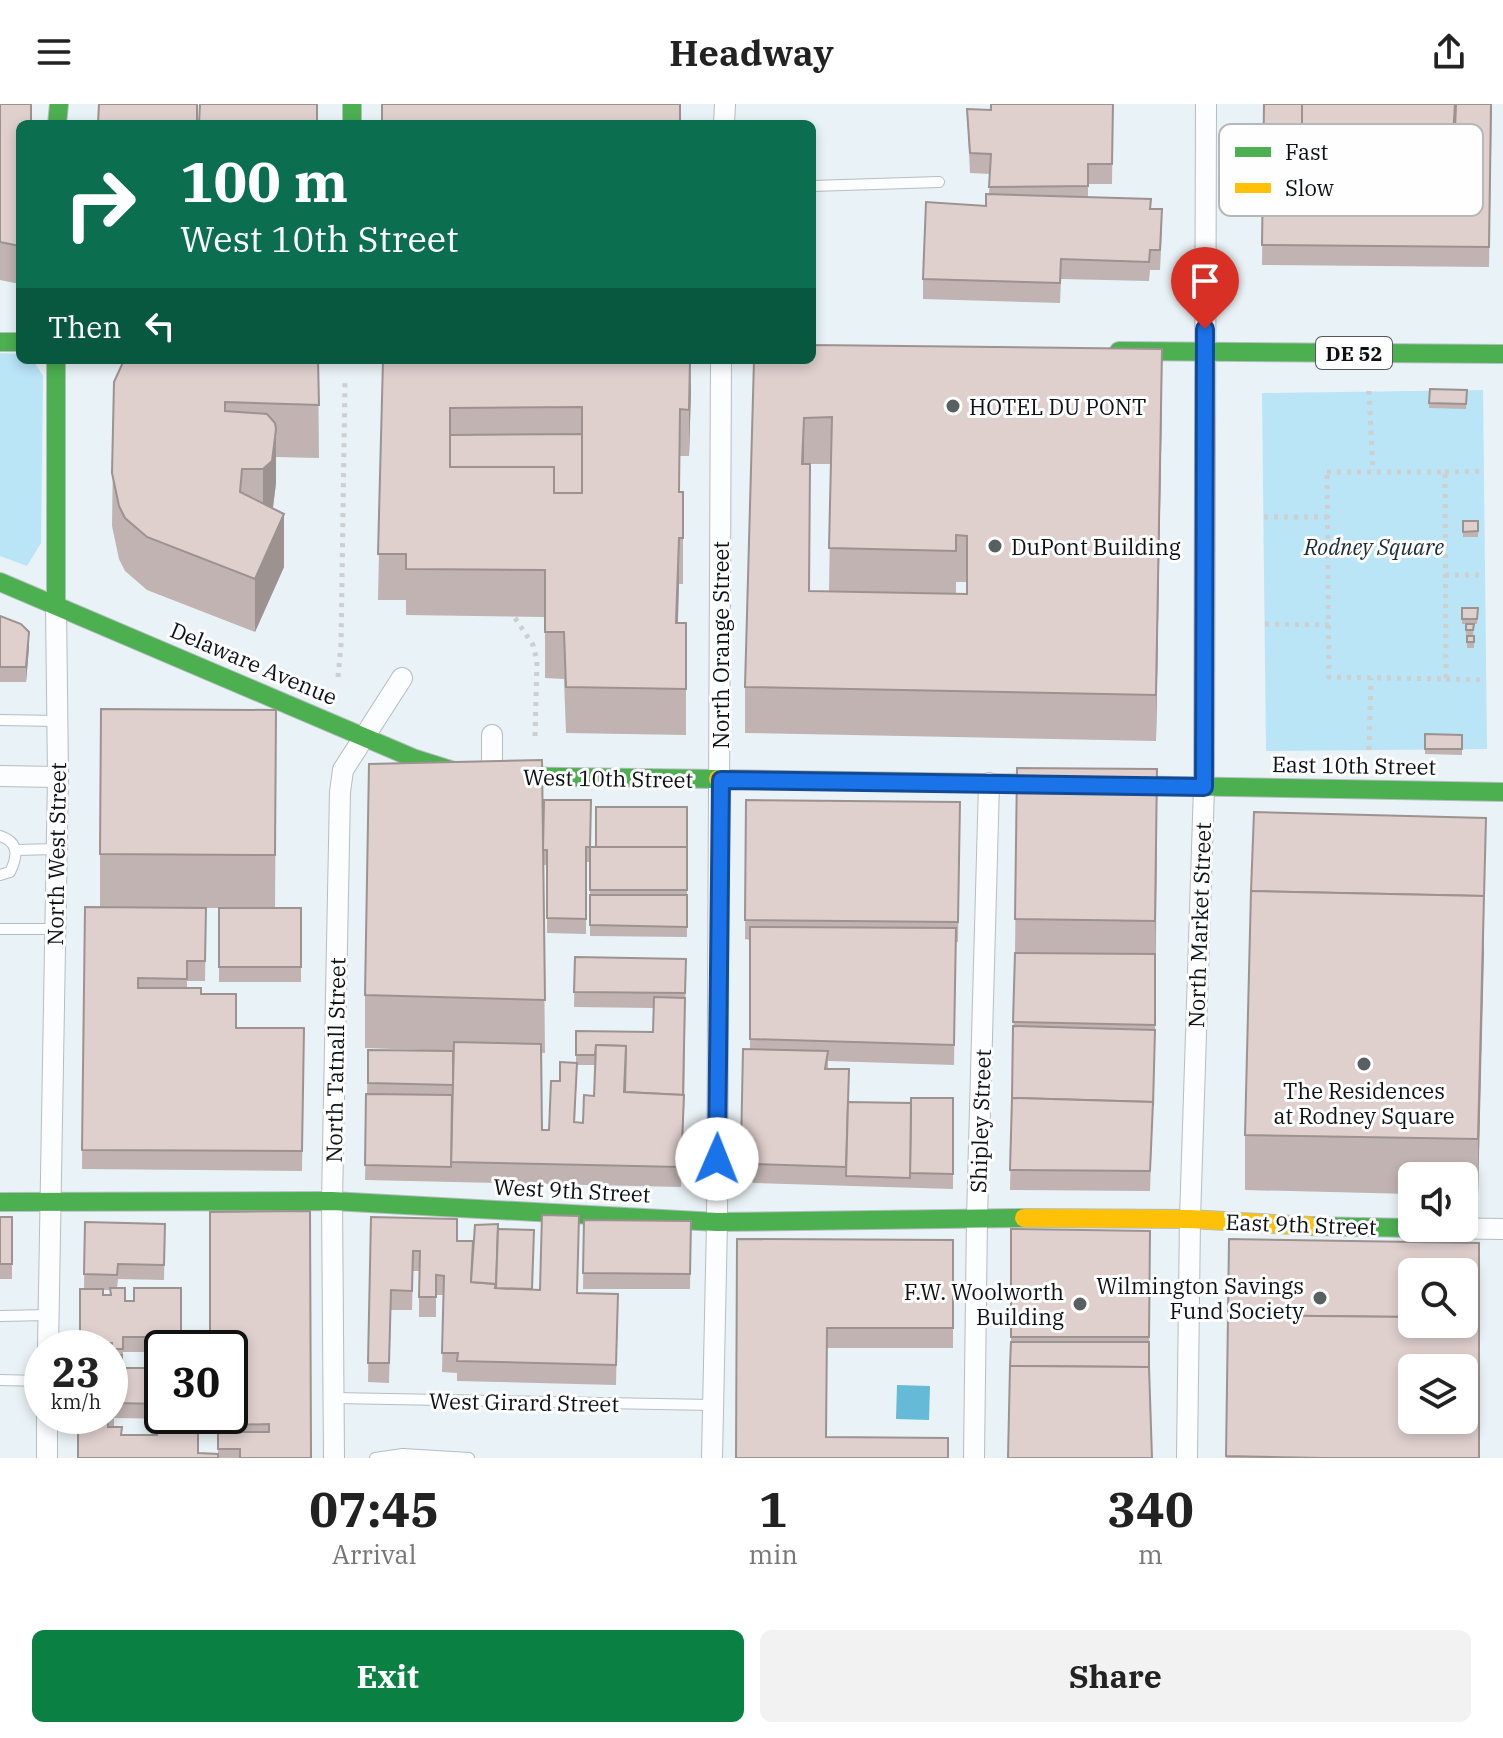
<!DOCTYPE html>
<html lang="en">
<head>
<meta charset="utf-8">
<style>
  body { margin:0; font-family:"IBM Plex Serif",serif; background:#f2f2f2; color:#222; height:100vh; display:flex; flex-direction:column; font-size:30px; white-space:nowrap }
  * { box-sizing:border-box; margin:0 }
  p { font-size:26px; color:#767676 }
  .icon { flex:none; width:44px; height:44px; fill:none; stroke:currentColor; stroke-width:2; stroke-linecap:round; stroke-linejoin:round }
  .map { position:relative; height:1354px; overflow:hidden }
  .drawer { display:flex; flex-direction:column; background:#fff; flex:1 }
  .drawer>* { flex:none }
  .hud { position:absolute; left:16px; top:16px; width:800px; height:244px; border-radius:12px; box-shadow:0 4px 12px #0003; background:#0b6e4f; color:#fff; overflow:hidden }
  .fabs { position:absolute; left:1398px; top:1058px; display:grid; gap:16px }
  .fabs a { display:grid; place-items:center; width:80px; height:80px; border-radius:12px; background:#fff; box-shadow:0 4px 12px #0003; font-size:40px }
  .speed { position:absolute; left:24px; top:1226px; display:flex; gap:16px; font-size:40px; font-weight:700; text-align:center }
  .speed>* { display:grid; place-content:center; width:104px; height:104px; border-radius:50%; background:#fff; box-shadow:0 4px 12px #0003; line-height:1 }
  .speed small { font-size:20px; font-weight:400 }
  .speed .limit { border:4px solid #111; border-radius:12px; background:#fff; color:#111 }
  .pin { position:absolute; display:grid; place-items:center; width:68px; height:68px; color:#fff; margin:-82px -34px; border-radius:50% 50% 50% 0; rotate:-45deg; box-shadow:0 0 8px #0007 }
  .pin .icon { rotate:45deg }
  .me { position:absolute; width:88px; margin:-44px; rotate:1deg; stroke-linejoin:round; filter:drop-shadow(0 0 6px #0008) }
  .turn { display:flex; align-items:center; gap:28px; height:168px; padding:0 32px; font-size:36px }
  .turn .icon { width:104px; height:104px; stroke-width:2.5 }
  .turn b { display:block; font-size:56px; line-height:68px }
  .then { display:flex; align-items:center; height:76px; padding:0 32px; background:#0003; gap:16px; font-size:30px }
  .eta { display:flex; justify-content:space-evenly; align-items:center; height:136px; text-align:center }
  .eta b { font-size:48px; font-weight:700; line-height:56px }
  .action { display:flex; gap:16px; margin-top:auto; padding:16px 32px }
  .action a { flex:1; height:92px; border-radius:12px; background:#0b8043; color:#fff; font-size:32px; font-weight:700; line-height:92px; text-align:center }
  .action a+a { background:#f2f2f2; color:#222 }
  header { display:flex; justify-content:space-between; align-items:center; height:104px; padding:0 32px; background:#fff; font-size:36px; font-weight:700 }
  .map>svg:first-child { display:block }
</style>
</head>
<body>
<header><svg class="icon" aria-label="menu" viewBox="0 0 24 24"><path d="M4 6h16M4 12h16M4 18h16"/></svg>Headway<svg class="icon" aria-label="share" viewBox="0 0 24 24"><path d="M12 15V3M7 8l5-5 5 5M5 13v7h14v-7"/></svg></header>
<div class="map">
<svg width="1503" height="1354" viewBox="0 0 1503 1354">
  <rect width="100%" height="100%" fill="#e9f2f6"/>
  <g fill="#b9e5f7">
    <polygon points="0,249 20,250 20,256 33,256 43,272 41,439 27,462 0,452"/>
    <polygon points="1483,286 1487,645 1266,647 1262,289"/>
  </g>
  <polygon fill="#65bbd7" points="897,1281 930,1282 929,1316 896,1315"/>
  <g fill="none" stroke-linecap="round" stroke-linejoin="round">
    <defs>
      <g id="lane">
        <polyline points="812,82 939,78"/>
        <polyline points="0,616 57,617"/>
        <path d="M0 732C19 738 18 752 10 768L0 771"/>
        <polyline points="16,746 56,745"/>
        <polyline points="0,825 55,825"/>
        <polyline points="0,1212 48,1211"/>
        <polyline points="0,1276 42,1277"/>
        <polyline points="335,1294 712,1301"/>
        <polyline points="375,1354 403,1350"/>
        <polyline points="402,1354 403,1350 469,1354"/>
      </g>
      <g id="street">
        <polyline points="724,20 725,0"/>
        <polyline points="492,631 492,672"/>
        <polyline points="0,672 58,673"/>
        <polyline points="1430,1124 1503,1125"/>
        <polyline points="48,1244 58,673 56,501"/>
        <polyline points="47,1354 47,1312"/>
        <polyline points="334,1354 332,1097 340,688 343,666 402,574"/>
        <polyline points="712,1354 717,1118 721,256"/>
        <polyline points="974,1354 977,1114 989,679"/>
        <polyline points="1187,1354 1190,1115 1204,683 1206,0"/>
      </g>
      <g id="fast">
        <polyline points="352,0 352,20"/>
        <polyline points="57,20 59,0"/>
        <polyline points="0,238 20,238"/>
        <polyline points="1119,247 1503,250"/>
        <polyline points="56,256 56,501"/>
        <polyline points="0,478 413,654 454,667 492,672 718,675"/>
        <polyline points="1116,681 1503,688"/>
        <polyline points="0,1098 332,1097 717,1118 1024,1114"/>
        <polyline points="1310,1122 1412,1124"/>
      </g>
      <g id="slow">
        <polyline points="718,675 1056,680"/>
        <polyline points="1024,1114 1190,1115 1310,1122"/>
      </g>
    </defs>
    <use href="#lane" stroke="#b6bdc0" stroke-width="12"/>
    <use href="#street" stroke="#b6bdc0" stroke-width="22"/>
    <use href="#fast" stroke="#b6bdc0" stroke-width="20"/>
    <use href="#slow" stroke="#b6bdc0" stroke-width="20"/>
    <g stroke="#cdcfd1" stroke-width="5" stroke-dasharray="4 6" stroke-linecap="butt">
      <polyline points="1369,287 1373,367"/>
      <polygon points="1327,368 1445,368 1446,575 1329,573"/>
      <polyline points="1445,368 1484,367"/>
      <polyline points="1264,413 1328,413"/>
      <polyline points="1445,471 1485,471"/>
      <polyline points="515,514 533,541 537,557 535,634"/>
      <polyline points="1265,520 1329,521"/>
      <polyline points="338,573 341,541 345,276"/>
      <polyline points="1446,575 1486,576"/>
      <polyline points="1369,646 1371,574"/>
    </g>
    <use href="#lane" stroke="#fcfdfe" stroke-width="10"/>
    <use href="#street" stroke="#fcfdfe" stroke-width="20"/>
    <use href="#fast" stroke="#4caf50" stroke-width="18"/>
    <use href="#slow" stroke="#ffc107" stroke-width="18"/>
  </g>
  <g fill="#c0b3b1" fill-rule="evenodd">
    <polygon points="0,0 31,0 31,20 20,20 20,180 0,176"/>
    <polygon points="1113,0 1112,80 1088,80 1088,93 1151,105 1162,125 1160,166 1150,166 1149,177 1061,175 1060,199 923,195 923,175 986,102 989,90 990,70 970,69 967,5 991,6"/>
    <polygon points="1264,0 1492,0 1489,163 1262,161"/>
    <polygon points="318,256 319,354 276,353 276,379 273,404 284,463 255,528 147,486 125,467 119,455 112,422 114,278"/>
    <polygon points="383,256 691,286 689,352 680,352 679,388 683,388 683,480 679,480 678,519 686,519 686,631 566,629 564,575 545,574 545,513 406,511 406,496 378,496"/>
    <path d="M754 256 1162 292 1156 637 745 629V583ZM810 360H831L829 488 810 487ZM956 478H967V490H956Z"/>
    <polygon points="1430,285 1467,286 1466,305 1429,304"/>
    <rect x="1463" y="417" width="15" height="16"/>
    <polygon points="1462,504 1478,504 1477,520 1474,520 1473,531 1466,532 1466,520 1462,520"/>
    <polygon points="0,512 29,543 26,578 0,578"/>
    <rect x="1467" y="532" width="7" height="12"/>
    <polygon points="1425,630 1462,631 1462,651 1425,650"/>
    <polygon points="276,660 275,804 301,804 301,878 219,878 219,804 206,804 205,877 187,877 187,884 201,890 236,924 304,924 302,1067 82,1065 85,803 100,803 100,750"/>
    <polygon points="1017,664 1157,718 1155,941 1150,1087 1010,1086 1015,849"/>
    <polygon points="746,696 960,698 958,838 956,838 954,961 828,957 828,965 849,984 847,1028 911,999 953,994 953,1085 753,1079 741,1064 743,945 750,945 750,836 745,835"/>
    <path d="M687 703V833L590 832V758H586V830L547 829V761H543L545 949H541L542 1026H549L560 977 576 959V927L653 928 654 904 574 903 575 853 686 855 684 1010 681 1083 365 1076 368 946 453 947 365 944V891L543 746 596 743ZM577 961H595L594 992 583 1019 575 1018Z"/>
    <polygon points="1484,809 1478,1091 1464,1091 1464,1072 1412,1072 1412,1090 1245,1086 1245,1031"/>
    <rect x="0" y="1113" width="12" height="62"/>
    <polygon points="371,1113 457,1137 473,1137 498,1125 532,1185 540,1186 579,1132 577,1189 618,1190 616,1281 457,1277 457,1269 442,1268 444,1191 436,1191 436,1213 419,1213 419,1167 413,1167 412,1206 391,1206 389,1279 368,1278"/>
    <polygon points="584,1116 691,1117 690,1185 583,1185"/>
    <path d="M85 1118 165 1120 164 1176 118 1175 117 1184 125 1197H134L181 1184V1244H162V1248H123L122 1260V1264H162V1312H177V1315L114 1314V1323L122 1331 198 1349 218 1350V1328H232V1326H211V1312H230V1244L311 1354H78L95 1324 78 1323V1312H110V1257H111V1254H110V1244H80L84 1185ZM103 1186H110V1191H103Z"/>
    <polygon points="1011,1125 1150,1127 1149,1265 1011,1239"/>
    <polygon points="737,1135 953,1136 953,1244 827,1244 736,1354"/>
    <polygon points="1229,1135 1479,1354 1226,1354"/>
  </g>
  <g fill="#9c9290">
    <polygon points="1162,245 1162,292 1156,637 1156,591"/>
    <polygon points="690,256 691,286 689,352 689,306"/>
    <polygon points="804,314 804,360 802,360"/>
    <polygon points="276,325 276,379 272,410 263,418 263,365"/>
    <polygon points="284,410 284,463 255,528 255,475"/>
    <polygon points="679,434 679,480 676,566 676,519"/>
    <polygon points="29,528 29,543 26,578 26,563"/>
    <polygon points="1157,665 1157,718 1155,870 1155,817"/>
    <polygon points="1484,809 1484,848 1478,1091 1478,1035"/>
  </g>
  <g fill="#dfd0ce" stroke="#9c9290" stroke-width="2" fill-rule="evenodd">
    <polygon points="0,0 31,0 31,17 27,17 27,20 20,20 20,142 0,138"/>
    <polygon points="99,0 197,0 197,20 98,20"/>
    <polygon points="200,0 317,0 317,20 199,20"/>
    <rect x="382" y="0" width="298" height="20"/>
    <polygon points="991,0 1113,0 1112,60 1088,60 1088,82 989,83 991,50 970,49 967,5 991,6"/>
    <polygon points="1264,0 1302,0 1302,77 1453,78 1456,0 1491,0 1489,143 1262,141"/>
    <polygon points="1302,0 1455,0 1453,31 1302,30"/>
    <polygon points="986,90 1151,95 1150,105 1162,105 1160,146 1150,146 1149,158 1061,155 1060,179 923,175 926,98 986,102"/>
    <path d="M812 241 1162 245 1156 591 745 583 754 256H812ZM832 313 829 444 956 447V431L967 432V490L809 487 810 360H802L804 314Z"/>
    <polygon points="124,256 318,256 319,301 225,298 225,307 267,310 275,319 276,325 272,357 263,365 242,365 240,388 284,410 255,475 147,433 125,414 119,402 112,369 114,278"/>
    <path d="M383 256H690L689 306 680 305 679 388H683V434H679L676 519H686V585L566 583 564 528H545V466L406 465V450H378ZM582 303V389H554V363H450V304Z"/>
    <polygon points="1430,285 1467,286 1466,300 1429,299"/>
    <polygon points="582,330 582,389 554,389 554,363 450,363 450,331"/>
    <polygon points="1463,417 1478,417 1478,427 1463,428"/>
    <polygon points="1462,504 1478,504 1477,515 1462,515"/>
    <polygon points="0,512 21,520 29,528 26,563 0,563"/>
    <polygon points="1466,520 1474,520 1473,526 1466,526"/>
    <rect x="1467" y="532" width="7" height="6"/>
    <polygon points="101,605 276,606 275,751 100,750"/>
    <polygon points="1425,630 1462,631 1462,645 1425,645"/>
    <polygon points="542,656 545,896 365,891 369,660"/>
    <polygon points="1017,664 1157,665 1155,817 1015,815"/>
    <polygon points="544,696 591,696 590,743 586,743 586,815 547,814 547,746 543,746"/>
    <polygon points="746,696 960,698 958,818 745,816"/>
    <polygon points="596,703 687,703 687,748 687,743 596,743"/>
    <polygon points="1254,708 1486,714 1484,792 1251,787"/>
    <rect x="590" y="743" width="97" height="43"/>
    <polygon points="1251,787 1484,792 1478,1035 1245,1031"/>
    <polygon points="590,791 687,791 687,823 590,821"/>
    <polygon points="85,803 206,804 205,857 187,857 187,875 138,874 138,884 201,884 201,890 236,890 236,924 304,924 302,1047 82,1046"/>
    <rect x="219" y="804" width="82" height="59"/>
    <polygon points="750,823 956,824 954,941 750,935"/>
    <polygon points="1015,849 1155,850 1155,921 1013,918"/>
    <polygon points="575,853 686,855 685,889 574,888"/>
    <polygon points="654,893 685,894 683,991 625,988 626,942 596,941 595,951 576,951 576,927 653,928"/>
    <polygon points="1013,922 1155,926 1153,1002 1153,998 1012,994"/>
    <polygon points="454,938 541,940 542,1026 549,1026 551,977 560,977 560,958 577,959 574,1018 583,1019 584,991 594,992 596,941 626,942 624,988 684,991 681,1063 451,1058"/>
    <polygon points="743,945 828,947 825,965 849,965 846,1063 753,1060 741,1045"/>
    <polygon points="368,946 453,947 453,981 368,979"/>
    <polygon points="366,990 452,991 451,1063 365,1061"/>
    <polygon points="911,994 953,994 953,1070 910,1069"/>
    <polygon points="1012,994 1153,998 1150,1067 1010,1066"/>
    <polygon points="848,998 911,999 910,1074 846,1072"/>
    <polygon points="310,1107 311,1354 240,1354 240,1345 218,1345 218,1328 269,1328 269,1320 232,1321 232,1306 230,1306 230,1244 210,1244 210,1108"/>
    <polygon points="542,1111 579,1112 577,1189 618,1190 616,1261 457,1257 458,1249 442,1249 444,1172 436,1171 436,1193 419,1193 420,1147 413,1147 412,1187 391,1186 389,1259 368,1259 371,1113 457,1115 457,1137 473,1137 471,1178 496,1180 495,1184 540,1186"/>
    <rect x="0" y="1113" width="12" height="47"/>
    <polygon points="584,1116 691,1117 690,1170 583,1169"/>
    <polygon points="85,1118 165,1120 164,1161 118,1160 117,1171 84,1170"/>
    <polygon points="498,1120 496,1184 495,1184 496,1180 471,1178 475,1121"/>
    <polygon points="498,1125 534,1126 532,1185 496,1184"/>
    <polygon points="1011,1125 1150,1127 1149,1233 1011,1233"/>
    <polygon points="737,1135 953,1136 953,1224 827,1224 826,1333 948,1334 948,1354 736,1354"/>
    <polygon points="1229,1135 1479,1139 1479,1214 1464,1213 1464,1168 1412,1168 1412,1213 1228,1211"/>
    <polygon points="110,1184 125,1184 125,1197 134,1197 134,1184 181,1184 181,1233 123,1233 123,1245 111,1245 112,1239 101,1239 101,1244 80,1244 80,1185 103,1185 103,1191 111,1191"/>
    <path d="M1228 1211 1412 1213V1220H1464V1213L1479 1214V1354H1324L1226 1352ZM1412 1264H1464V1316H1412Z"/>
    <polygon points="1011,1238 1149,1238 1149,1263 1010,1262"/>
    <polygon points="112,1251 122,1251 122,1264 162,1264 162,1300 114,1299 114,1308 110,1308 110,1257 112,1257"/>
    <polygon points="1010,1262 1149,1263 1152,1354 1008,1354"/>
    <polygon points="95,1316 108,1316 108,1323 122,1323 121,1331 157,1331 157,1318 198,1319 198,1349 218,1350 218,1354 78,1354 78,1324 95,1324"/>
  </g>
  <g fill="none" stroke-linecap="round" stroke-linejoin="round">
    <defs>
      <polyline id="route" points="717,1055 721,676 1204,683 1205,225"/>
    </defs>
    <use href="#route" stroke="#114b97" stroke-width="20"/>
    <use href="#route" stroke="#1a73e8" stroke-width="14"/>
  </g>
  <g fill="#596062" stroke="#fefefe" stroke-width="3">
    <circle cx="953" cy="302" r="8"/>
    <circle cx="995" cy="442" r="8"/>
    <circle cx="1364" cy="960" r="8"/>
    <circle cx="1320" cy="1194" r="8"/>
    <circle cx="1080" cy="1200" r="8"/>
  </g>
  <g text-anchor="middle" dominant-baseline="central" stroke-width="6" stroke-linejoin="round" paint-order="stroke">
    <rect fill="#fefefe" stroke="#55585a" stroke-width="2" x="1316" y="233" width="76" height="32" rx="6"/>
    <g font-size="20" font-weight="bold" fill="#0c1113">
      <text x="1354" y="249">DE 52</text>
    </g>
    <g font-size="22" fill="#0c1113" stroke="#fefefe" text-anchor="start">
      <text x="969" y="302">HOTEL DU PONT</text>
      <text x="1011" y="442">DuPont Building</text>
      <text x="1364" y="986" text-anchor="middle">The Residences<tspan x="1364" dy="25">at Rodney Square</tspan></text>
      <text x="1304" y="1181" text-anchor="end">Wilmington Savings<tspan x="1304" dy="25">Fund Society</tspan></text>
      <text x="1064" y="1187" text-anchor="end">F.W. Woolworth<tspan x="1064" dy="25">Building</tspan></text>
    </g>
    <g font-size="22" font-style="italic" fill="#192c34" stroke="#fefefe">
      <text x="1374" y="442">Rodney Square</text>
    </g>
    <g font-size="22" fill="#0c1113" stroke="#fefefe">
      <text transform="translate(720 541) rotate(-90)">North Orange Street</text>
      <text transform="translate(254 559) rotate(23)">Delaware Avenue</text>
      <text transform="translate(1354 661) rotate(1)">East 10th Street</text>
      <text transform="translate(608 674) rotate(1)">West 10th Street</text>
      <text transform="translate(56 750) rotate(-89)">North West Street</text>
      <text transform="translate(1199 821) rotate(-88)">North Market Street</text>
      <text transform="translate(335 956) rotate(-89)">North Tatnall Street</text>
      <text transform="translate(980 1017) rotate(-88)">Shipley Street</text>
      <text transform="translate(572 1086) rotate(3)">West 9th Street</text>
      <text transform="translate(1301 1120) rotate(2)">East 9th Street</text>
      <text transform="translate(524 1298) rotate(1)">West Girard Street</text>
    </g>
  </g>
  <rect x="1219" y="20" width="264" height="92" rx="12" fill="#fefefe" stroke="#b5b7b8" stroke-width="2"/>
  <rect x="1235" y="43" width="36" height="10" fill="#4caf50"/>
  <rect x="1235" y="79" width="36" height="10" fill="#ffc107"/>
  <g font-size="22" fill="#0c1113">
    <text x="1285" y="56">Fast</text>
    <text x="1285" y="92">Slow</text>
  </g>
</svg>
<div class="fabs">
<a><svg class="icon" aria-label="sound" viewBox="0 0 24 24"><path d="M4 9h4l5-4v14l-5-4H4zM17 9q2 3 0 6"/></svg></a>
<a><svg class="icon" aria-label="search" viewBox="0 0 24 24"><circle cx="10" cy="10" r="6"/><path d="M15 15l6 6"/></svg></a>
<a><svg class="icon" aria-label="layers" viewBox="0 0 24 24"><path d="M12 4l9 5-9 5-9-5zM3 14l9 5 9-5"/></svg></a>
</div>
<div class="speed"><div>23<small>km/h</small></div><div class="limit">30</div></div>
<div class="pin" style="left:1205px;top:225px;background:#d93025"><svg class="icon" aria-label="arrive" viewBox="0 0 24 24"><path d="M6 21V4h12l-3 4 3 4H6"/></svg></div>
<svg class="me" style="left:717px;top:1055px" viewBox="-20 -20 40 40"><circle r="19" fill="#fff"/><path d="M0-13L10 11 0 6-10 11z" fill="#1a73e8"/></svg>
<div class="hud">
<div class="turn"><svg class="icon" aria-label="right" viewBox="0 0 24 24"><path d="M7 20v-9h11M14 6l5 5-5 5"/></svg><div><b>100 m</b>West 10th Street</div></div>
<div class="then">Then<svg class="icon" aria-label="left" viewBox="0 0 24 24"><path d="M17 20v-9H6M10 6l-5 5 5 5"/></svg></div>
</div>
</div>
<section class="drawer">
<div class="eta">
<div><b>07:45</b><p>Arrival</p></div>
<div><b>1</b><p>min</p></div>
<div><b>340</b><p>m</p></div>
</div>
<div class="action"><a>Exit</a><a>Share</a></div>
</section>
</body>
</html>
